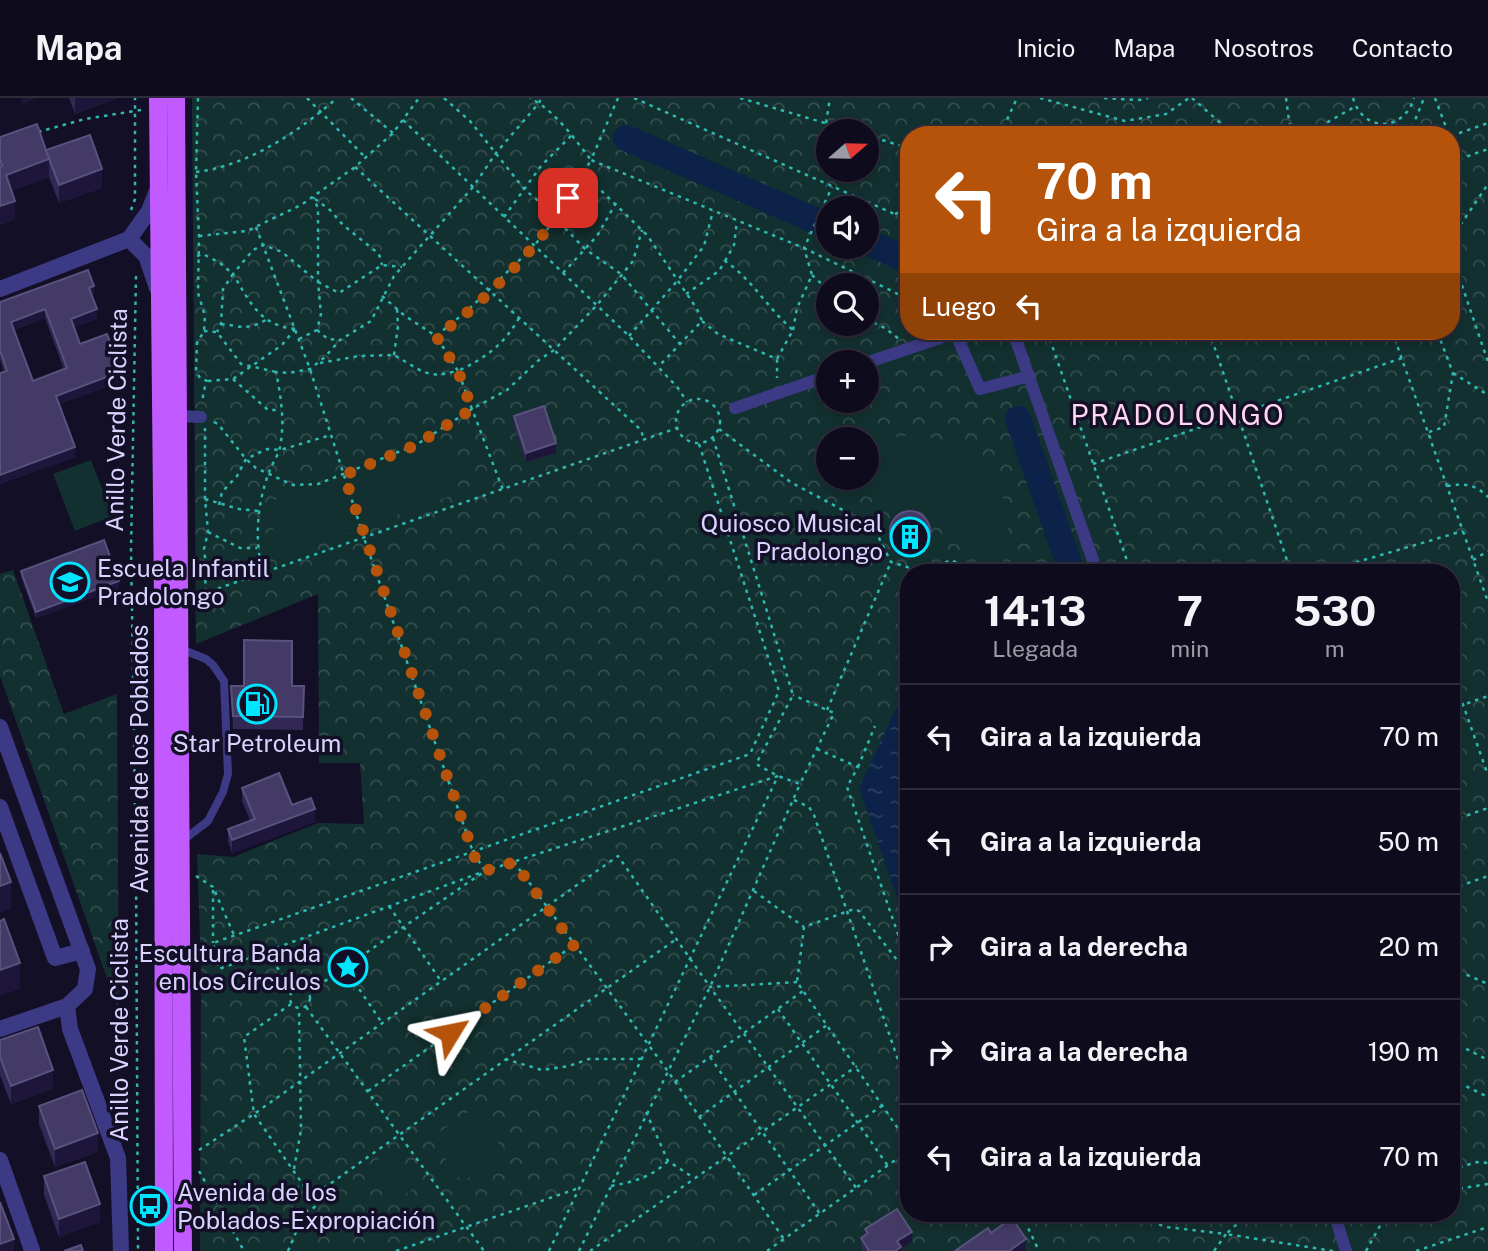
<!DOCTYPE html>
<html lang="es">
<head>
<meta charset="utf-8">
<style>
  body { margin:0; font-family:"Public Sans",sans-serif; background:#171425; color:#f1f3f6; height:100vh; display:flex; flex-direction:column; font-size:26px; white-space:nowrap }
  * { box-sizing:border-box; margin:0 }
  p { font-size:23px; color:#9b9ba3 }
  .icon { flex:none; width:38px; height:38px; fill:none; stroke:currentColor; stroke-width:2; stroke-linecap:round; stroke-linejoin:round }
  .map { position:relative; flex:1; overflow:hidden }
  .side { position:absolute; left:900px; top:466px; width:560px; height:658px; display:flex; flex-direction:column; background:#0e0b1c; border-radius:28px; box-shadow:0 4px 10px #0003,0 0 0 2px #2e2b3b }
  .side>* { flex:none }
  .top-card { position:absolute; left:900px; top:28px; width:560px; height:214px; border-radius:28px; box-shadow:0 4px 10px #0003,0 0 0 2px #2e2b3b; background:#b45309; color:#fff; overflow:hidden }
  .needle { width:46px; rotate:70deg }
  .fabs { position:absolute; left:816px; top:21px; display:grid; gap:14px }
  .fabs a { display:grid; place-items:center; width:63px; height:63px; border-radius:50%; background:#0e0b1c; box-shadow:0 4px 10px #0003,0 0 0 2px #2e2b3b; font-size:35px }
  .pin { position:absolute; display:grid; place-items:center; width:60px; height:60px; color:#fff; margin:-30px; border-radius:14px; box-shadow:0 4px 10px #0006 }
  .me { position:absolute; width:77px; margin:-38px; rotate:55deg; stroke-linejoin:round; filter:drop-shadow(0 0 5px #0008) }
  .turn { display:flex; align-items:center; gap:24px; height:147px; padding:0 21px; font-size:32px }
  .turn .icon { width:91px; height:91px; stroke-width:2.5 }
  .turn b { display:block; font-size:49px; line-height:60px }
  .then { display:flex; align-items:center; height:66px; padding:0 21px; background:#0003; gap:14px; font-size:26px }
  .eta { display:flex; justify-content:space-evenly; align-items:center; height:119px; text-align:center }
  .eta b { font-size:42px; font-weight:700; line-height:49px }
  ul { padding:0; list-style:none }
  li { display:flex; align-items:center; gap:21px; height:105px; padding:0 21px; border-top:2px solid #2e2b3b }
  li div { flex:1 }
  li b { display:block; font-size:26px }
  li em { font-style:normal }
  header { display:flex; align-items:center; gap:42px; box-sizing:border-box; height:98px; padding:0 35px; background:#0e0b1c; border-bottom:2px solid #2e2b3b }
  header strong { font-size:33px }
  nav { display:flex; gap:38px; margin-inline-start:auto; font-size:24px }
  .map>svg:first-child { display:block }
</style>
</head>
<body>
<header>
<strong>Mapa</strong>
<nav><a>Inicio</a><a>Mapa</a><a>Nosotros</a><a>Contacto</a></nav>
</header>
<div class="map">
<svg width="1488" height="1153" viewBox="0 0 1488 1153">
  <defs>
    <pattern id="park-crowns" width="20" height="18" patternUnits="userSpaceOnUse" patternTransform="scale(1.75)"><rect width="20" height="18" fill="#12302f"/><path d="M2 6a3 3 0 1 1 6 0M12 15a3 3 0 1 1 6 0" fill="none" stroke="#344d4e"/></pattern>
    <pattern id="water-ripples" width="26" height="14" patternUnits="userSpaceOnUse" patternTransform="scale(1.75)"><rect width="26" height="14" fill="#0c2248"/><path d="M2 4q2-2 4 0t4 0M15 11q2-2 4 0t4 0" fill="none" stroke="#2f4163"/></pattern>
  </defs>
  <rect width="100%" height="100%" fill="#130f26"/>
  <g fill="url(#park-crowns)" fill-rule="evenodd">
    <path d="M192 0H1488V1153H200L201 867 197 756 233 759 318 725 364 726 360 665H319L318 496 196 546ZM828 33H866V72H828ZM908 37H1451V233H908ZM828 110H866V149H828ZM828 187H866V226H828ZM828 264H866V303H828ZM828 341H866V380H828ZM908 474H1451V1115H908Z"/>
    <polygon points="13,472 64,616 117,596 119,914 0,578 0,476"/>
  </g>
  <g fill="#12302f">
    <path d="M913 337C984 343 1022 397 1003 465L942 441C949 412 918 393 896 414L836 381 866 380V351L895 339Z"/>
    <polygon points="440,338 461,394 282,458 265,406"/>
    <polygon points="91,362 113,418 75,433 53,376"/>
    <polygon points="474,1010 505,1055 462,1084 431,1040"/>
    <polygon points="394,1051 418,1087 396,1103 371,1067"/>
  </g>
  <polygon fill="url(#water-ripples)" points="908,584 908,831 859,690"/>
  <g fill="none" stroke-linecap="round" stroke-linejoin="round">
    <g stroke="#0c2248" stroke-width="26">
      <polyline points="626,40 828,128"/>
      <polyline points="866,144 908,162"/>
      <polyline points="1018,321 1072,474"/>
    </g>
    <g stroke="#2fb8b0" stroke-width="2.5" stroke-dasharray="3.5 5" stroke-linecap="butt">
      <polyline points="198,0 196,74 199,138 198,195 205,218 204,233 197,245 196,273 200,280 207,283 203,295 203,305"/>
      <polyline points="307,0 365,59"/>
      <polyline points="351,0 393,35"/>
      <polyline points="444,0 470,23 525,92 541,105 585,151 621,176 680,246"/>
      <polyline points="618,0 591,62 804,150 908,201"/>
      <polyline points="634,0 908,122"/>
      <polyline points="740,0 852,33"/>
      <polyline points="1040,0 1125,23 1166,16 1189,0"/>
      <polyline points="1104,0 1139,2 1148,0"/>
      <polyline points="1192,0 1234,37"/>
      <polyline points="1286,0 1291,37"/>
      <path d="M1353 0C1363 35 1404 34 1414 0"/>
      <polyline points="1435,0 1449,37"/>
      <polyline points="403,22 629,238 678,290 687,304"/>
      <polyline points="826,25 830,0"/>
      <polyline points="38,34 85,21 141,12"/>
      <polyline points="866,37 908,50"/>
      <polyline points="1000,37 1017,0"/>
      <polyline points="1305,37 1356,8"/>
      <polyline points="1409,37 1424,0"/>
      <polyline points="1451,38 1488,25"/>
      <polyline points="1451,64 1488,51"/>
      <polyline points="355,69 641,332 644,342"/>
      <path d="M196 74C248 68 298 34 337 0"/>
      <polyline points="583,75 647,137 697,211 702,223 658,269"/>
      <polyline points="315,101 330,112 343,127 379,156 382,167"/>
      <polyline points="131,112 135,101 135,0"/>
      <polyline points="895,116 908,111"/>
      <polyline points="504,119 541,68 572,37"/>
      <polyline points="256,129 310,271 364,440 473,754 485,773 309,894"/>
      <polyline points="199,138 247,133 301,107 355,69 393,35 419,0"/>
      <polyline points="1451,141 1488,86"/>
      <polyline points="1451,155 1488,264"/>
      <polyline points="197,158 203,156 220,165 233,176 223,191 221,226 217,234"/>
      <polyline points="725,163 734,147 737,123"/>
      <polyline points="563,175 597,138 616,105"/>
      <polyline points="812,177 828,192"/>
      <polyline points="136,178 131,451 136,770 138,1153"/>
      <polyline points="318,184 339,195 382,167 402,169"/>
      <path d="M686 196 719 173 725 163C752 181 768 211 793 232L777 261"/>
      <path d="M382 198 405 218 436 238 467 213 534 148 562 113 591 62C574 40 555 13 530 0"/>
      <path d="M519 220C504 247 485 260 458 273L472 311 507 292 539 262 554 252 597 207 633 163 642 132"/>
      <polyline points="866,221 885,230 899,241"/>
      <polyline points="702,223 718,236 777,261 777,280"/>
      <path d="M221 226C242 228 245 233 266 222"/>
      <path d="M295 231C259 227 250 204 233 176L253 152 264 147 282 154 318 184V110L313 99"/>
      <polyline points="317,232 328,241 339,242"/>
      <polyline points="793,232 797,210 812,177 804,150 832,89"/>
      <polyline points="204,233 217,234 241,266 276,274"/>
      <polyline points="1047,233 1131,474"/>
      <polyline points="1209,233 1291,474"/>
      <polyline points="1392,233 1488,504"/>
      <polyline points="629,238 678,182 704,148 713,113"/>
      <polyline points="299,241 317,232 321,216 318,184"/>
      <polyline points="394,257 398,228 397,211"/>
      <polyline points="320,265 359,258 394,257 423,274 438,277 458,273 436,238"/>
      <polyline points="1453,275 1488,297"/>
      <polyline points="233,281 268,312 281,312"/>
      <polyline points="208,283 233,281 282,247 295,231"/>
      <circle cx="698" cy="323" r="22"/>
      <polyline points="214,324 218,326 246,361 256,370 293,387 318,386 416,347 472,311 503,392"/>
      <polyline points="719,331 792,385 873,428 891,464 923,474 951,462 977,474"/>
      <polyline points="1429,334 1444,329 1453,275 1437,233"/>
      <polyline points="713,340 793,597 756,666 778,678 800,686 834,615 793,597"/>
      <polyline points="699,346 779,593 750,656 213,845 219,871 485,773 778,678"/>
      <polyline points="1093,366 1402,260"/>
      <path d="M1447 388C1465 385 1475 386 1488 399"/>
      <polyline points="205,401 239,411 259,413"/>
      <polyline points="219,407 222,394 237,378 246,361 267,351 280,352 331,337"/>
      <polyline points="208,434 240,450 257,450"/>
      <polyline points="1473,462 1488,453"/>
      <polyline points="1413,467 1415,474"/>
      <polyline points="1323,474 1463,433"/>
      <path d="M263 475C254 442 257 406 269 374 272 366 278 358 280 349 285 324 281 299 276 274L289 275 310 271 325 259 340 242 371 223 394 178 473 89 496 55 539 5 541 0"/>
      <polyline points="205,494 206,468 204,451 208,434 205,401 205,330"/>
      <polyline points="193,496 205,495 677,330"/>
      <polyline points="1451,573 1488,677"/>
      <polyline points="1451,611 1488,598"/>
      <polyline points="827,612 891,464"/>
      <polyline points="817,651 858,669 847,689 908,865"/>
      <polyline points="858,669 875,628"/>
      <polyline points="794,702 809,709 814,717 908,991"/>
      <polyline points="1451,723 1488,710"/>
      <polyline points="1451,733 1461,761"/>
      <polyline points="514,764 667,972 784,1141"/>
      <polyline points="196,778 213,789 234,837"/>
      <polyline points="1451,791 1488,778"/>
      <polyline points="213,792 213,845"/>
      <polyline points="754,793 804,829"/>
      <polyline points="389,808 441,883"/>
      <polyline points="267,855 293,892"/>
      <polyline points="908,869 904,871 859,813 854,811 804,829 797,884 908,1045"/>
      <polyline points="345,870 382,925"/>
      <polyline points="1451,870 1488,886"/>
      <polyline points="797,884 710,889 857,1091"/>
      <circle cx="300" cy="900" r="10"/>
      <polyline points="291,906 244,939 254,1016 304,1088"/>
      <polyline points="306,909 484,1153"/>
      <polyline points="778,911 888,1068"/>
      <polyline points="1451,943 1488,962"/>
      <polyline points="710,959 820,1116"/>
      <polyline points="505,961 542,972 569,968 589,961 642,961"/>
      <polyline points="1451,981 1488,999"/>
      <polyline points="675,984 803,893"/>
      <polyline points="368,993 574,847"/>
      <polyline points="646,1014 668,1063 694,1080"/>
      <polyline points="699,1019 827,927"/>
      <polyline points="199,1052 254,1016 618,758 710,889"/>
      <polyline points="294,1071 301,1032 299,911"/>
      <polyline points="1451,1072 1477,1064 1488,1065"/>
      <polyline points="199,1073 244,1153"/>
      <circle cx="305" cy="1100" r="13"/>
      <path d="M611 1088C633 1084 652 1079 668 1063"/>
      <polyline points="1451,1092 1488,1086"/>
      <polyline points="317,1095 675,842"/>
      <polyline points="754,1097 883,1007"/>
      <polyline points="1021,1115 1039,1153"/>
      <polyline points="1049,1115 1054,1117 1072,1115"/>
      <polyline points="1127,1115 1166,1129 1226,1136 1214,1153"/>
      <polyline points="1249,1115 1226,1136 1333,1153"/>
      <polyline points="288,1153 305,1113"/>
      <polyline points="396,1153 579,1090"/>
      <polyline points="549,1153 778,678"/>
      <polyline points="579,1153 710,889 800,686"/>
      <polyline points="590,1153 857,968"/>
      <polyline points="767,1153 908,1053"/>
      <polyline points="1366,1153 1387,1115"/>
      <polyline points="1416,1153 1488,1129"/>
    </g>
    <polyline stroke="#3d3a85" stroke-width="8" points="181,551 206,561 213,567 224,583 228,676 223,694 208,723 182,743"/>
    <g stroke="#3d3a85" stroke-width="12">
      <polyline points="1013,233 1097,474"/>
      <polyline points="955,234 980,291 1030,278"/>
      <polyline points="866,265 960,233"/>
      <polyline points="735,310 828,278"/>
      <polyline points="179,318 201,319"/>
      <polyline points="1334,1115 1346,1153"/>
    </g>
    <g stroke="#3d3a85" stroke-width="16">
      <polyline points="129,141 146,158 157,190"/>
      <polyline points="0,191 129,141 149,113 158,90"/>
      <polyline points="0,629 88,871 85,891 67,908 0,931"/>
      <polyline points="0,709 55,860 82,853"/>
      <polyline points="67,908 70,931 118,1060 121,1153"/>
      <polyline points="0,1062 32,1152"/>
    </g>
    <g stroke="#c25bff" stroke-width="18">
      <polyline points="158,0 163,504 164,1153"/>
      <polyline points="176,0 183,1153"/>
    </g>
  </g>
  <g fill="#312854" fill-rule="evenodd">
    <polygon points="69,0 118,0 75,16"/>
    <polygon points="0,39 46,53 102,90 59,105 49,79 12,93 15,121 0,127"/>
    <path d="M94 197 92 198 97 221 74 229 80 246 125 282 59 306 75 359 0 386V275L4 274 0 262V204ZM45 220 64 272 33 283 14 232Z"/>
    <polygon points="514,318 556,355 526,364 514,327"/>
    <polygon points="889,433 931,436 927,448 923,453 910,457 898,453 893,449"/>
    <polygon points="21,473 119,490 36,520 21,479"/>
    <polygon points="231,588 304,588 303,632 233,631"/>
    <polygon points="242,690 292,707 315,724 232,755 228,743 228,731 250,722 242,703"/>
    <polygon points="0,959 53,991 11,1006 0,977"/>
    <polygon points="39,1008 98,1054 55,1069 39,1026"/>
    <polygon points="44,1078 100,1124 59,1139 44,1097"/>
    <polygon points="865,1131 912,1144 901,1151 901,1153 863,1153 861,1149 861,1140 865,1137"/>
  </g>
  <g fill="#1d163a">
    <polygon points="22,0 37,0 22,6"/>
    <polygon points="75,0 118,0 75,16"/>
    <polygon points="49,61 49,79 6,95 6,77"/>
    <polygon points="102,71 102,90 59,105 59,87"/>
    <polygon points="15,103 15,121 0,127 0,108"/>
    <polygon points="94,188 94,197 89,199 89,190"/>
    <polygon points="45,211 45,220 11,233 11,224"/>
    <polygon points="97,211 97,221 71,230 71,221"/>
    <polygon points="125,272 125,282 56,307 56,298"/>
    <polygon points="556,345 556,355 526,364 526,355"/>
    <polygon points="75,349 75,359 0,386 0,377"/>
    <polygon points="931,433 927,448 923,453 910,457 910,454"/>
    <polygon points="119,483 119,490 36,520 36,514"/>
    <polygon points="315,711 315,724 232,755 232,742"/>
    <polygon points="11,784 11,811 0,815 0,788"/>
    <polygon points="20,865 20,891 0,898 0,872"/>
    <polygon points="53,972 53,991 11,1006 11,988"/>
    <polygon points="98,1035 98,1054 55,1069 55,1051"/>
    <polygon points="100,1106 100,1124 59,1139 59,1121"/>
    <polygon points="912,1134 912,1144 901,1151 901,1153 895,1153 897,1143"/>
    <polygon points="14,1141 14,1153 0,1153 0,1146"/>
    <polygon points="1026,1141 1025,1153 1009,1153"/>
  </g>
  <g fill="#433a66" stroke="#5a527e" stroke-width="2" fill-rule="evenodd">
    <polygon points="37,26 49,61 6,77 15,103 0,108 0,69 2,68 0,61 0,39"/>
    <polygon points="90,37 102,71 59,87 46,52"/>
    <path d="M88 172 94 188 89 190 97 211 71 221 80 246 107 236 115 258 119 257 125 272 56 298 75 349 0 377V275L7 273 0 252V204ZM45 211 67 270 33 283 11 224Z"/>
    <polygon points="544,308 556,345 526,355 514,318"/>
    <circle cx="910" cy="433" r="20"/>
    <polygon points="104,442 119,483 36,514 21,473"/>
    <polygon points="244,542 292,543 292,588 304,588 303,619 233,618 231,588 244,588"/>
    <polygon points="279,675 292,707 311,700 315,711 232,742 228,731 255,721 242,690"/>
    <polygon points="0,755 11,784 0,788"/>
    <polygon points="4,821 20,865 0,872 0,823"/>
    <polygon points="38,929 53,972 11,988 0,959 0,942"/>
    <polygon points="82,992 98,1035 55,1051 39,1008"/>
    <polygon points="85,1064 100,1106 59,1121 44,1078"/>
    <polygon points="0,1104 14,1141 0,1146"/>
    <polygon points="897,1111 912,1134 897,1143 901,1149 895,1153 869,1153 861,1140 868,1135 865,1131"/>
    <polygon points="1012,1120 1026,1141 1009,1153 955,1153 988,1130 991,1135"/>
    <polygon points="81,1147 83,1153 64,1153"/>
  </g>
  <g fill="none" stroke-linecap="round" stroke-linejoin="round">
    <path stroke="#b45309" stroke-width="12" stroke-dasharray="0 21.6" d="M450 935 574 847 514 764 485 773 475 760 344 377 416 347 472 311 458 273 436 238C476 213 546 142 568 100"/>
  </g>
  <defs>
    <symbol id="building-ring" viewBox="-11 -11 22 22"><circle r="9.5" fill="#130f26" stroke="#00e5ff" stroke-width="1.5"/><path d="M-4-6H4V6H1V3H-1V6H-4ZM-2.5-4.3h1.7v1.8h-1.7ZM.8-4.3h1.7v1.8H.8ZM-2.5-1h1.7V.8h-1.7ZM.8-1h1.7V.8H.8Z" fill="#00e5ff"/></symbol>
    <symbol id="school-ring" viewBox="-11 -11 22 22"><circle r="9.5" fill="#130f26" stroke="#00e5ff" stroke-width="1.5"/><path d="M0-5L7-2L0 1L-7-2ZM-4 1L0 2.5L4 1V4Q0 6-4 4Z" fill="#00e5ff"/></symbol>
    <symbol id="fuel-ring" viewBox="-11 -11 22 22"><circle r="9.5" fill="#130f26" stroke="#00e5ff" stroke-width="1.5"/><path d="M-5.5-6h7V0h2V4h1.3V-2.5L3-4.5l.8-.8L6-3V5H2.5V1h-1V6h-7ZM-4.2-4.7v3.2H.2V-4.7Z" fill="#00e5ff"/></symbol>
    <symbol id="sight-ring" viewBox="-11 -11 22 22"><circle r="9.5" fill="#130f26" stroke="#00e5ff" stroke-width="1.5"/><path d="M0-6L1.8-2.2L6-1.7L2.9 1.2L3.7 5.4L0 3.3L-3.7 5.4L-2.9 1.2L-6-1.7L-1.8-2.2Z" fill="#00e5ff"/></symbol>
    <symbol id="bus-ring" viewBox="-11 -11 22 22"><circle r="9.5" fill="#130f26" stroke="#00e5ff" stroke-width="1.5"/><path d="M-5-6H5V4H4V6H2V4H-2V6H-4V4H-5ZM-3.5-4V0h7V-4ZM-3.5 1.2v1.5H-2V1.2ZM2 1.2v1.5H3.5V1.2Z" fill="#00e5ff"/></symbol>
  </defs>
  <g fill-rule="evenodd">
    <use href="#building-ring" x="888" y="417" width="44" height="44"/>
    <use href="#school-ring" x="48" y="462" width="44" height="44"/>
    <use href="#fuel-ring" x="235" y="584" width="44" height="44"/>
    <use href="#sight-ring" x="326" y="847" width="44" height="44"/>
    <use href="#bus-ring" x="128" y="1086" width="44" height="44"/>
  </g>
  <g text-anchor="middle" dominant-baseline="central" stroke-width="7" stroke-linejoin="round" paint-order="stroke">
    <g font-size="24" fill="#d9d4ff" stroke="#130f26">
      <text transform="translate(116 322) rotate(-89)">Anillo Verde Ciclista</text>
      <text transform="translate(139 661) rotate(-90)">Avenida de los Poblados</text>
      <text transform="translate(119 932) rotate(-90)">Anillo Verde Ciclista</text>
    </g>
    <g font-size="24" fill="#d9d4ff" stroke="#130f26" text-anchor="end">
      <text x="883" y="425">Quiosco Musical<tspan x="883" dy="28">Pradolongo</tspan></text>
      <text x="97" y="470" text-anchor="start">Escuela Infantil<tspan x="97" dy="28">Pradolongo</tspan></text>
      <text x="257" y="645" text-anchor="middle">Star Petroleum</text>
      <text x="321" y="855">Escultura Banda<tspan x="321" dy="28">en los Círculos</tspan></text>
      <text x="177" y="1094" text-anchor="start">Avenida de los<tspan x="177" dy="28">Poblados-Expropiación</tspan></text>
    </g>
    <g font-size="28" letter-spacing="2" fill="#ffd6f0" stroke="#130f26">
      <text x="1178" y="316">PRADOLONGO</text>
    </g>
  </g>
</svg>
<div class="fabs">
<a><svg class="needle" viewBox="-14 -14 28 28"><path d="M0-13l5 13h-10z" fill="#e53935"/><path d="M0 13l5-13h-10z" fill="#9b9ba3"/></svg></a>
<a><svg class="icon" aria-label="sound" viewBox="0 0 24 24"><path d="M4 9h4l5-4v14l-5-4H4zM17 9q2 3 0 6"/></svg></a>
<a><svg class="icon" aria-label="search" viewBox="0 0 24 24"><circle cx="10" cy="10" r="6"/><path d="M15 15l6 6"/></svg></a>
<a>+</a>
<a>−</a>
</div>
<div class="pin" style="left:568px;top:100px;background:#d93025"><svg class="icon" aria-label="arrive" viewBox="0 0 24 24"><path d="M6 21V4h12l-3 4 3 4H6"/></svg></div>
<svg class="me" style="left:450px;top:935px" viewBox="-20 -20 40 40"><path d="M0-17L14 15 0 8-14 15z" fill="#b45309" stroke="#fff" stroke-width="4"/></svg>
<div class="top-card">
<div class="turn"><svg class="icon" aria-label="left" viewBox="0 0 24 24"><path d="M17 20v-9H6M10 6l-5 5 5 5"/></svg><div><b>70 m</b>Gira a la izquierda</div></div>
<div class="then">Luego<svg class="icon" aria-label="left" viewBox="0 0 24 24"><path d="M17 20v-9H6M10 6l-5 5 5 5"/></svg></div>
</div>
<section class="side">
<div class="eta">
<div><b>14:13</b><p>Llegada</p></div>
<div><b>7</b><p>min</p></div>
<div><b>530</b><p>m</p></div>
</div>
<ul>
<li><svg class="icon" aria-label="left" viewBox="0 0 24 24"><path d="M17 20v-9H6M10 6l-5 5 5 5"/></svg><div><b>Gira a la izquierda</b></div><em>70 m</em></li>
<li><svg class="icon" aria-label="left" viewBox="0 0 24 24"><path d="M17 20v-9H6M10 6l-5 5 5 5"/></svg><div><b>Gira a la izquierda</b></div><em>50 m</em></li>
<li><svg class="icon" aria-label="right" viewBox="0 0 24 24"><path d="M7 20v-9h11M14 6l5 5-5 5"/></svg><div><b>Gira a la derecha</b></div><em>20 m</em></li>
<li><svg class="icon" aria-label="right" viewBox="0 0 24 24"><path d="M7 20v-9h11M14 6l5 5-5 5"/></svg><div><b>Gira a la derecha</b></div><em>190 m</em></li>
<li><svg class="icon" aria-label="left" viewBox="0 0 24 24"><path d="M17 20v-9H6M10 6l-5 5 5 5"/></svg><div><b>Gira a la izquierda</b></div><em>70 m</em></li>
</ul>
</section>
</div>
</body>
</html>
